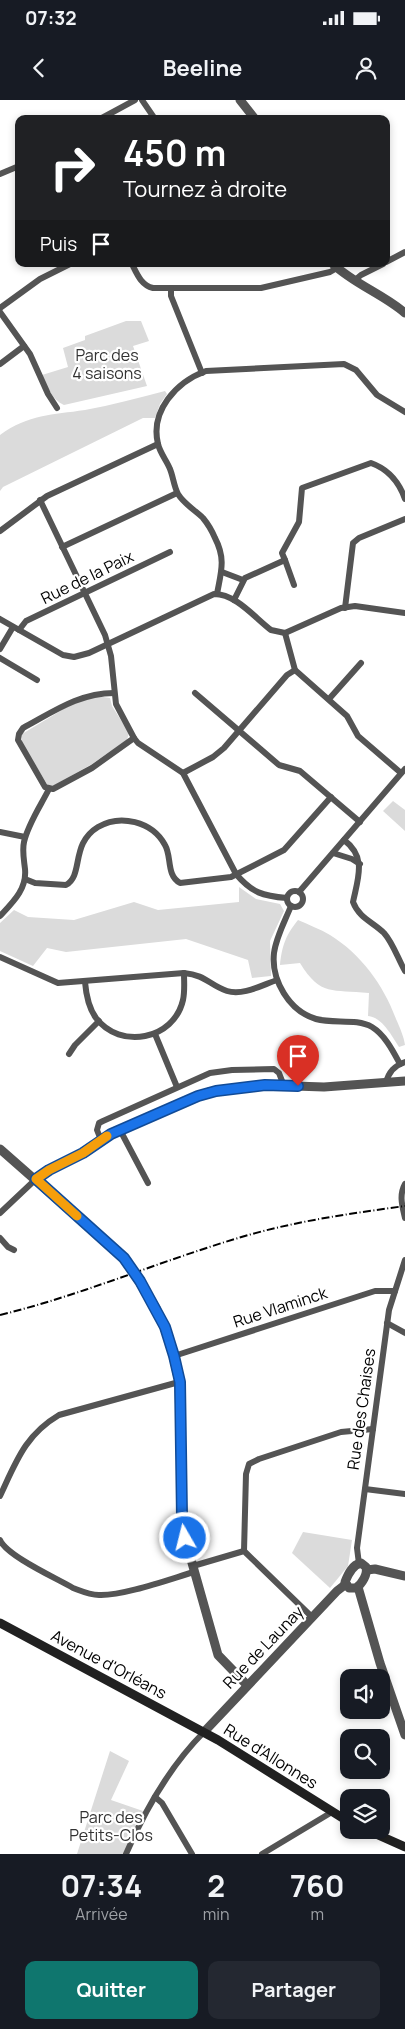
<!DOCTYPE html>
<html lang="fr">
<head>
<meta charset="utf-8">
<style>
  body { margin:0; font-family:Manrope,sans-serif; background:#242831; color:#f1f3f6; height:100vh; display:flex; flex-direction:column; font-size:19px; white-space:nowrap }
  * { box-sizing:border-box; margin:0 }
  p { font-size:16px; color:#9ea1a6 }
  .icon { flex:none; width:28px; height:28px; fill:none; stroke:currentColor; stroke-width:2; stroke-linecap:round; stroke-linejoin:round }
  .map { position:relative; height:1754px; overflow:hidden }
  .side { display:flex; flex-direction:column; background:#171b24; flex:1 }
  .side>* { flex:none }
  .top-card { position:absolute; left:15px; top:15px; width:375px; height:152px; border-radius:10px; box-shadow:0 2px 8px #0003; background:#202124; color:#fff; overflow:hidden }
  .buttons { position:absolute; left:340px; top:1569px; display:grid; gap:10px }
  .buttons a { display:grid; place-items:center; width:50px; height:50px; border-radius:10px; background:#171b24; box-shadow:0 2px 8px #0003; font-size:25px }
  .pin { position:absolute; display:grid; place-items:center; width:42px; height:42px; color:#fff; margin:-51px -21px; border-radius:50% 50% 50% 0; rotate:-45deg; box-shadow:0 0 5px #0007 }
  .pin .icon { rotate:45deg }
  .me { position:absolute; width:55px; margin:-28px; rotate:352deg; stroke-linejoin:round; filter:drop-shadow(0 0 4px #0008) }
  .turn { display:flex; align-items:center; gap:18px; height:105px; padding:0 25px; font-size:22px }
  .turn .icon { width:65px; height:65px; stroke-width:2.5 }
  .turn b { display:block; font-size:35px; line-height:42px }
  .then { display:flex; align-items:center; height:48px; padding:0 25px; background:#0003; gap:10px; font-size:19px }
  .eta { display:flex; justify-content:space-evenly; align-items:center; height:85px; text-align:center }
  .eta b { font-size:30px; font-weight:700; line-height:35px }
  .cta { display:flex; gap:10px; margin-top:auto; padding:10px 25px }
  .cta a { flex:1; height:58px; border-radius:10px; background:#0f766e; color:#fff; font-size:20px; font-weight:700; line-height:58px; text-align:center }
  .cta a+a { background:#242831; color:#f1f3f6 }
  .status { display:flex; justify-content:space-between; align-items:center; height:35px; padding:0 25px; background:#171b24; direction:ltr }
  .status svg { height:14px; fill:currentColor }
  header { display:flex; justify-content:space-between; align-items:center; height:65px; padding:0 25px; background:#171b24; font-size:22px; font-weight:700 }
  .map>svg:first-child { display:block }
</style>
</head>
<body>
<div class="status"><b>07:32</b><svg viewBox="0 0 49 12"><path d="M0 12V9h3v3zM5 12V6h3v6zM10 12V3h3v9zM15 12V0h3v12zM26 1h20v11H26zM47 4h2v5h-2z"/></svg></div>
<header><svg class="icon" aria-label="back" viewBox="0 0 24 24"><path d="M15 5l-7 7 7 7"/></svg>Beeline<svg class="icon" aria-label="person" viewBox="0 0 24 24"><circle cx="12" cy="8" r="4"/><path d="M4 21q1-7 8-7t8 7"/></svg></header>
<div class="map">
<svg width="405" height="1754" viewBox="0 0 405 1754">
  <rect width="100%" height="100%" fill="#fff"/>
  <g fill="#dbdbdb">
    <path d="M126 221H141L149 241 133 246 147 286 64 305C52 300 47 286 42 275L68 267 63 248 85 240V236Z"/>
    <path d="M165 291 167 294 160 304 155 318H143L3 387 0 391V335C29 314 52 315 85 310 112 305 138 298 165 291Z"/>
    <polygon points="97,596 110,598 112,606 129,633 127,640 92,664 53,686 47,684 22,643 22,634 72,604"/>
    <polygon points="393,701 405,710 405,731 383,711"/>
    <polygon points="239,787 256,799 280,804 284,811 270,841 271,876 252,878 248,860 186,839 66,852 47,848 33,866 0,851 0,823 14,810 28,817 74,820 134,802 158,810 239,802"/>
    <path d="M298 820C309 825 320 829 330 835 361 854 384 886 396 919 400 928 404 937 405 945L399 947C392 936 382 917 368 916L369 893C332 889 321 897 300 863L280 865C282 845 286 835 298 820Z"/>
    <polygon points="303,1432 352,1440 348,1466 330,1488 292,1453"/>
    <polygon points="110,1651 129,1661 111,1700 143,1711 123,1754 77,1754"/>
  </g>
  <g fill="none" stroke-linecap="round" stroke-linejoin="round">
    <g stroke="#545454" stroke-width="6">
      <polyline points="142,0 155,19"/>
      <polyline points="100,19 135,0"/>
      <polyline points="0,74 19,66"/>
      <polyline points="386,162 405,152"/>
      <path d="M132 164C137 174 141 185 153 188H261L330 172 337 168"/>
      <polyline points="355,180 361,175 383,164"/>
      <polyline points="171,188 171,196 202,273"/>
      <polyline points="0,208 40,179 70,164"/>
      <polyline points="0,212 30,254 48,294 57,308"/>
      <polyline points="0,264 24,246"/>
      <path d="M40 400 105 535 111 556 116 604 134 638 138 643 183 673 236 774C252 793 263 796 287 798"/>
      <polyline points="0,431 47,396 158,344"/>
      <polyline points="62,447 177,393"/>
      <polyline points="285,460 294,485"/>
      <polyline points="222,472 243,480"/>
      <path d="M217 494C221 472 226 459 215 438 212 431 208 424 203 418 195 410 184 404 178 394 174 387 173 376 170 369 167 361 160 353 158 344 150 311 176 282 206 271L344 264 356 270 377 295 405 312"/>
      <path d="M234 500 245 478 285 460 282 453 299 422 302 388 371 363C388 369 399 382 405 399"/>
      <polyline points="345,508 353,443 359,438 405,419"/>
      <path d="M0 519 63 555 74 557 89 553 214 494C236 494 254 517 271 530L285 533 341 508 355 506 405 513"/>
      <polyline points="19,530 26,521 170,452"/>
      <polyline points="285,533 295,570 347,616 358,636 401,673"/>
      <polyline points="0,549 13,527"/>
      <polyline points="0,558 37,580"/>
      <path d="M114 593C79 593 53 612 23 628L19 634 18 640 45 687 53 689 92 668 134 638"/>
      <polyline points="195,593 279,665 300,671 360,722"/>
      <polyline points="329,599 361,563"/>
      <polyline points="183,673 213,657 224,648 287,575 295,570"/>
      <polyline points="0,732 25,737"/>
      <path d="M344 740C367 757 358 778 353 802 359 818 373 822 384 833 393 843 398 859 405 871"/>
      <polyline points="333,753 352,759 360,764"/>
      <path d="M25 779 35 783 66 785C84 775 70 744 98 727 120 714 152 721 165 745 172 757 166 775 180 783L231 777 284 750 331 697"/>
      <circle cx="295" cy="799" r="8"/>
      <polyline points="299,792 405,669"/>
      <path d="M291 806C285 821 276 837 274 853 271 880 289 911 316 919 334 924 356 918 372 927 385 935 393 951 400 964"/>
      <path d="M0 816C13 802 27 789 25 769 24 760 22 751 24 742 28 724 41 705 49 689"/>
      <path d="M0 857 58 883 184 873C206 875 209 885 227 891 243 896 262 885 277 880"/>
      <path d="M85 882C86 894 88 907 96 918 120 950 174 940 183 900 185 891 184 882 184 873"/>
      <polyline points="155,934 177,987"/>
      <polyline points="69,954 75,945 99,921"/>
      <path d="M386 983C388 973 395 965 405 962"/>
      <polyline points="120,1030 148,1083"/>
      <polyline points="101,1040 97,1030 99,1023 103,1021 210,973 232,970 274,969 279,973 284,986"/>
      <path d="M405 1084C399 1095 402 1105 405 1118"/>
      <polyline points="0,1113 36,1079"/>
      <polyline points="0,1138 8,1147 14,1150"/>
      <polyline points="387,1223 405,1233"/>
      <polyline points="174,1256 375,1191 395,1191"/>
      <polyline points="365,1389 405,1394"/>
      <path d="M0 1396C16 1362 25 1335 59 1315L179 1282"/>
      <path d="M0 1440C7 1456 56 1478 73 1488 81 1491 90 1495 99 1495 123 1496 170 1479 194 1472"/>
      <polyline points="244,1451 246,1374 249,1364 259,1359 341,1332 373,1329"/>
      <polyline points="359,1464 357,1448 389,1210 405,1160"/>
      <polyline points="193,1466 244,1451 312,1517"/>
      <polyline points="155,1697 162,1703 192,1754"/>
      <path d="M126 1754C145 1710 170 1666 204 1632"/>
      <polyline points="262,1754 332,1712"/>
    </g>
    <g stroke="#545454" stroke-width="9">
      <polyline points="240,0 255,19"/>
      <path d="M333 164C354 184 383 194 405 213"/>
      <polyline points="0,1049 124,1158 156,1208 170,1242 179,1282 182,1417 185,1438 218,1555 247,1585"/>
      <polyline points="36,1079 49,1070 83,1053 111,1034 209,992 265,985 324,987 405,981"/>
      <path d="M361 1463 366 1467C368 1474 362 1484 356 1488H349L345 1482C348 1474 352 1465 361 1463Z"/>
      <polyline points="367,1470 375,1469 405,1476"/>
      <polyline points="358,1487 380,1563 405,1635"/>
      <polyline points="204,1632 337,1491 346,1484"/>
    </g>
    <g stroke="#212121" stroke-width="9">
      <polyline points="0,1523 218,1640 349,1722"/>
      <polyline points="367,1730 405,1747"/>
    </g>
    <path stroke="#000" stroke-width="2" stroke-dasharray="8 2.5 1 2.5" stroke-linecap="butt" d="M0 1215C86 1194 167 1158 252 1134 303 1120 354 1113 405 1106"/>
  </g>
  <g fill="none" stroke-linecap="round" stroke-linejoin="round">
    <defs>
      <polyline id="route" points="185,1438 182,1417 180,1282 174,1256 165,1227 140,1181 124,1158 36,1079 49,1070 83,1053 111,1034 198,996 216,991 265,985 298,986"/>
    </defs>
    <use href="#route" stroke="#114b97" stroke-width="12"/>
    <use href="#route" stroke="#1a73e8" stroke-width="9"/>
    <polyline stroke="#f59e0b" stroke-width="9" points="77,1116 36,1079 49,1070 83,1053 107,1036"/>
  </g>
  <g text-anchor="middle" dominant-baseline="central" stroke-width="4.5" stroke-linejoin="round" paint-order="stroke">
    <g font-size="16" fill="#323232" stroke="#fff">
      <text x="107" y="255">Parc des<tspan x="107" dy="18">4 saisons</tspan></text>
      <text x="111" y="1717">Parc des<tspan x="111" dy="18">Petits-Clos</tspan></text>
    </g>
    <g font-size="16" fill="#000" stroke="#fff">
      <text transform="translate(87 477) rotate(-26)">Rue de la Paix</text>
      <text transform="translate(280 1207) rotate(-18)">Rue Vlaminck</text>
      <text transform="translate(361 1309) rotate(-82)">Rue des Chaises</text>
      <text transform="translate(263 1547) rotate(-46)">Rue de Launay</text>
      <text transform="translate(109 1564) rotate(28)">Avenue d'Orléans</text>
      <text transform="translate(271 1656) rotate(32)">Rue d'Allonnes</text>
    </g>
  </g>
</svg>
<div class="buttons">
<a><svg class="icon" aria-label="sound" viewBox="0 0 24 24"><path d="M4 9h4l5-4v14l-5-4H4zM17 9q2 3 0 6"/></svg></a>
<a><svg class="icon" aria-label="search" viewBox="0 0 24 24"><circle cx="10" cy="10" r="6"/><path d="M15 15l6 6"/></svg></a>
<a><svg class="icon" aria-label="layers" viewBox="0 0 24 24"><path d="M12 4l9 5-9 5-9-5zM3 14l9 5 9-5"/></svg></a>
</div>
<div class="pin" style="left:298px;top:986px;background:#d93025"><svg class="icon" aria-label="arrive" viewBox="0 0 24 24"><path d="M6 21V4h12l-3 4 3 4H6"/></svg></div>
<svg class="me" style="left:185px;top:1438px" viewBox="-20 -20 40 40"><circle r="17" fill="#1a73e8" stroke="#fff" stroke-width="3"/><path d="M0-11L8 9 0 5-8 9z" fill="#fff"/></svg>
<div class="top-card">
<div class="turn"><svg class="icon" aria-label="right" viewBox="0 0 24 24"><path d="M7 20v-9h11M14 6l5 5-5 5"/></svg><div><b>450 m</b>Tournez à droite</div></div>
<div class="then">Puis<svg class="icon" aria-label="arrive" viewBox="0 0 24 24"><path d="M6 21V4h12l-3 4 3 4H6"/></svg></div>
</div>
</div>
<section class="side">
<div class="eta">
<div><b>07:34</b><p>Arrivée</p></div>
<div><b>2</b><p>min</p></div>
<div><b>760</b><p>m</p></div>
</div>
<div class="cta"><a>Quitter</a><a>Partager</a></div>
</section>
</body>
</html>
